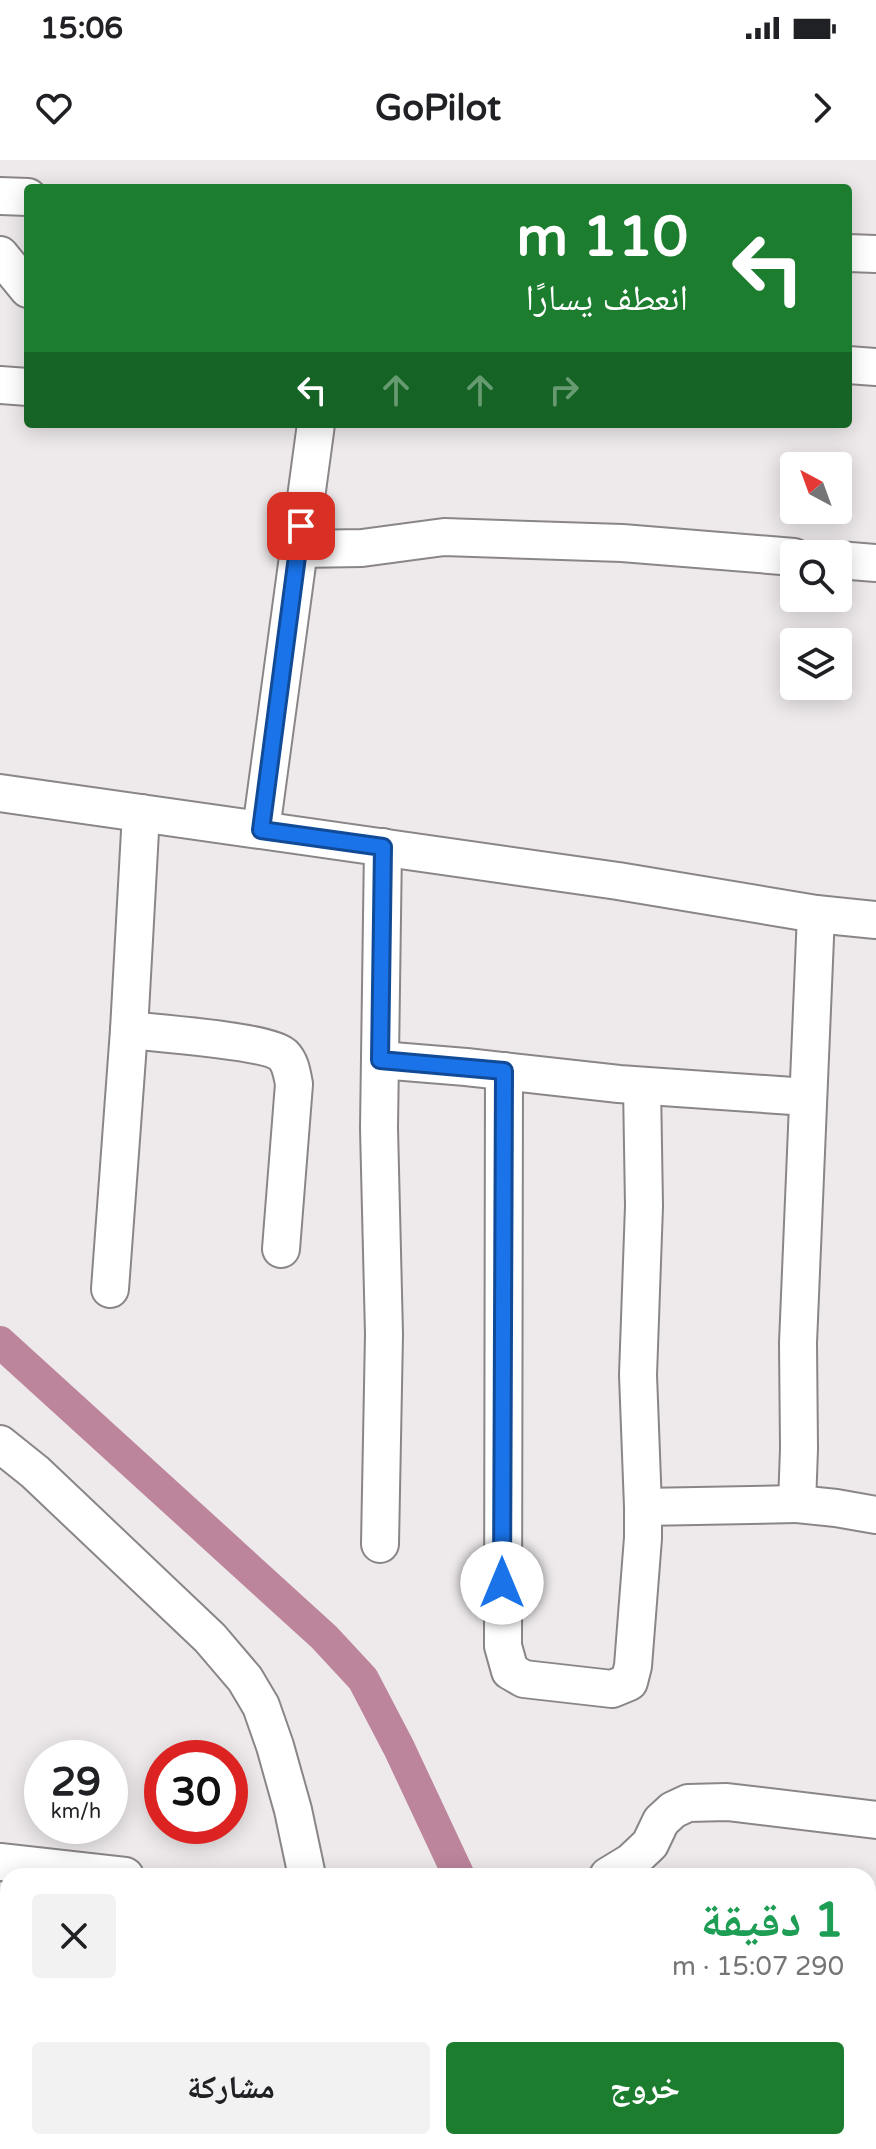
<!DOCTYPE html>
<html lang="ar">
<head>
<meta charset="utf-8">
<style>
  body { margin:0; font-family:"Varela Round","Noto Naskh Arabic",sans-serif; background:#f2f2f2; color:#202124; direction:rtl; height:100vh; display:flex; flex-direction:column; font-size:30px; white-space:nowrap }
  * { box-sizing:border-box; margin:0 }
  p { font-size:26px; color:#757577 }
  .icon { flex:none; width:44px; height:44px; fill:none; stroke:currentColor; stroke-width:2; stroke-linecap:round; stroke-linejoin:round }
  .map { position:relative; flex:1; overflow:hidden; direction:ltr }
  .details { position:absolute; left:0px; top:1708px; width:876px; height:282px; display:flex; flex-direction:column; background:#fff; border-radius:24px 24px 0 0; box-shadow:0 4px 20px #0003; direction:rtl }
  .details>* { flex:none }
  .hud { position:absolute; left:24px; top:24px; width:828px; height:244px; border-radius:8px; box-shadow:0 4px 20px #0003; direction:rtl; background:#1c7d2f; color:#fff; overflow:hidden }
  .needle { width:52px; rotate:319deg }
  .fabs { position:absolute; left:780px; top:292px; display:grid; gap:16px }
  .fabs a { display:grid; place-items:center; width:72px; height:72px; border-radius:8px; background:#fff; box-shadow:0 4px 20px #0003; font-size:40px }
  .speed { position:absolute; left:24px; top:1580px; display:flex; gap:16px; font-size:40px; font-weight:700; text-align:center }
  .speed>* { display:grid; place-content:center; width:104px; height:104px; border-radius:50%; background:#fff; box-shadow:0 4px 20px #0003; line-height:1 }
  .speed small { font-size:20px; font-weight:400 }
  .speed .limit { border:12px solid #d22; background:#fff; color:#111 }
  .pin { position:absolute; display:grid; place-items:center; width:68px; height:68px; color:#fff; margin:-34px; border-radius:16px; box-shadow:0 4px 12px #0006 }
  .me { position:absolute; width:88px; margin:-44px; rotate:0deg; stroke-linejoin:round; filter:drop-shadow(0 0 6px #0008) }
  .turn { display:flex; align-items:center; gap:28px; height:168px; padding:0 32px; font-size:36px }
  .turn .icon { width:104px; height:104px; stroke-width:2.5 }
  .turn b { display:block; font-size:56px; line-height:68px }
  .lanes { display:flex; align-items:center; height:76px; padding:0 32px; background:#0003; justify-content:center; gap:40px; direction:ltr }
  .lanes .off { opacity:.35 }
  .round { display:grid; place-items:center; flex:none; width:84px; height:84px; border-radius:8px; background:#f2f2f2 }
  .head { display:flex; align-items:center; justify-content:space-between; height:136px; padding:0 32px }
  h1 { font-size:48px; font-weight:700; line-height:60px; color:#1e9e55 }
  .action { display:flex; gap:16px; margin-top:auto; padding:16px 32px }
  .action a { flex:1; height:92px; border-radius:8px; background:#1c7d2f; color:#fff; font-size:32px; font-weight:700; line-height:92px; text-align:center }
  .action a+a { background:#f2f2f2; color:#202124 }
  .status { display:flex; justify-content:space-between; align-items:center; height:56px; padding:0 40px; background:#fff; direction:ltr }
  .status svg { height:22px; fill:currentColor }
  header { display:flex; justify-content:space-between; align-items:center; height:104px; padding:0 32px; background:#fff; font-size:36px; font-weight:700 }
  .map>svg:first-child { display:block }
</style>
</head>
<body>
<div class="status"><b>15:06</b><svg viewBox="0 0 49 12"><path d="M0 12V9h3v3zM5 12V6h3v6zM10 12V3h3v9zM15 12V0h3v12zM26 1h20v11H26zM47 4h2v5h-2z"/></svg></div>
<header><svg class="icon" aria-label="forward" viewBox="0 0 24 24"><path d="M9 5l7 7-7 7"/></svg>GoPilot<svg class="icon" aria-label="heart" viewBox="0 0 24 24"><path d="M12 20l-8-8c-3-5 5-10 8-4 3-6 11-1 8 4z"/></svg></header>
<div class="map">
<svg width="876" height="1989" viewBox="0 0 876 1989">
  <rect width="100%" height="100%" fill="#eeeaeb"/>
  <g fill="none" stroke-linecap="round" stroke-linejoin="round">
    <g stroke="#bd859c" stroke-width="32">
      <polyline points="0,1182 324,1477 363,1519 399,1588 459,1716"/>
      <polyline points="584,1982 587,1989"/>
    </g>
    <defs>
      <g id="street">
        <polyline points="0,36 28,37"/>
        <polyline points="848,93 876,94"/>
        <polyline points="0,95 28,129"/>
        <polyline points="848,205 876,207"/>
        <polyline points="0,225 28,227"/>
        <polyline points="298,389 362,388 444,377 622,383 794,397"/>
        <polyline points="838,400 876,403"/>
        <polyline points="0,633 618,721 816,754 876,760"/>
        <polyline points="261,670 316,264"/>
        <polyline points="816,754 798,1183 799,1289 797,1344 836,1348 876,1355"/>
        <path d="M129 870C156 873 267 881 283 895 291 903 292 914 294 924L281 1089"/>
        <polyline points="380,900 466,907 619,924 807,937"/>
        <polyline points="504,911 503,1486 510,1511 524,1519 612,1529 629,1522 633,1506 643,1378 643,1347 797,1344"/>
        <polyline points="642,926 644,1046 638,1215 643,1347"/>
        <polyline points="110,1129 129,870 141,653"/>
        <polyline points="0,1284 35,1312 210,1478 245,1519 261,1546 275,1586 293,1650 307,1716"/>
        <polyline points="380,1384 384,1174 379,968 383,687"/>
        <polyline points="0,1702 125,1716"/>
        <polyline points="608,1716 631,1702 650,1684 661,1661 673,1650 688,1643 727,1642 876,1660"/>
        <polyline points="0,1977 8,1978"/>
        <polyline points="39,1982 90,1989"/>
        <polyline points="248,1989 248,1982"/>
        <polyline points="394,1989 395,1982"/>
      </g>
    </defs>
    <use href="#street" stroke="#8a8688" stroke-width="40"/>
    <use href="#street" stroke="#fff" stroke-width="36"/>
  </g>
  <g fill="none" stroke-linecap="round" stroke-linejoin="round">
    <defs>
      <polyline id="route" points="301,366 261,670 383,687 380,900 504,911 502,1423"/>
    </defs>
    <use href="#route" stroke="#114b97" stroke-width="20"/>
    <use href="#route" stroke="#1a73e8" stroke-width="14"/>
  </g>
</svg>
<div class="fabs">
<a><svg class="needle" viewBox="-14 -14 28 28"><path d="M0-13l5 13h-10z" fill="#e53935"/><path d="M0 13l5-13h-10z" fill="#757577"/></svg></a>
<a><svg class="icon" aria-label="search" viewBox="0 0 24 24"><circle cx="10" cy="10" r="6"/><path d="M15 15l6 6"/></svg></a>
<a><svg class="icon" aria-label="layers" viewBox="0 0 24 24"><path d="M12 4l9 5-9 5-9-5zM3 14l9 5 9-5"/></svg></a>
</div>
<div class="speed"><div>29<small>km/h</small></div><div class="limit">30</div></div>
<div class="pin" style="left:301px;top:366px;background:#d93025"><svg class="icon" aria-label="arrive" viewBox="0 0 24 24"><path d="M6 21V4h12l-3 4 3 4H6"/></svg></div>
<svg class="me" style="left:502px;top:1423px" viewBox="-20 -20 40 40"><circle r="19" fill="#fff"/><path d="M0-13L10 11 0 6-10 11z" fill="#1a73e8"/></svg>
<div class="hud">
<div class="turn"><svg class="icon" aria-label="left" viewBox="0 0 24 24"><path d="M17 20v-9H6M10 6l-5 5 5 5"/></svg><div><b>110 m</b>انعطف يسارًا</div></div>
<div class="lanes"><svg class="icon" aria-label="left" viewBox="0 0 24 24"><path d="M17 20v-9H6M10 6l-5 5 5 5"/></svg><svg class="icon off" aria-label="ahead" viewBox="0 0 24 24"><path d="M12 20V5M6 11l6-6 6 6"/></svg><svg class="icon off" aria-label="ahead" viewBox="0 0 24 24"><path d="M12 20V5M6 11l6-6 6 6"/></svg><svg class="icon off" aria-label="right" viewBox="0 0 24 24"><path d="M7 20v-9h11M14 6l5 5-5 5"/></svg></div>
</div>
<section class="details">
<div class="head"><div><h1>1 دقيقة</h1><p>290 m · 15:07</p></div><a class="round"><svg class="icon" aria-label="close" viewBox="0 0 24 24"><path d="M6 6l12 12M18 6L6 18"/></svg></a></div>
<div class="action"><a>خروج</a><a>مشاركة</a></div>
</section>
</div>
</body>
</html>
